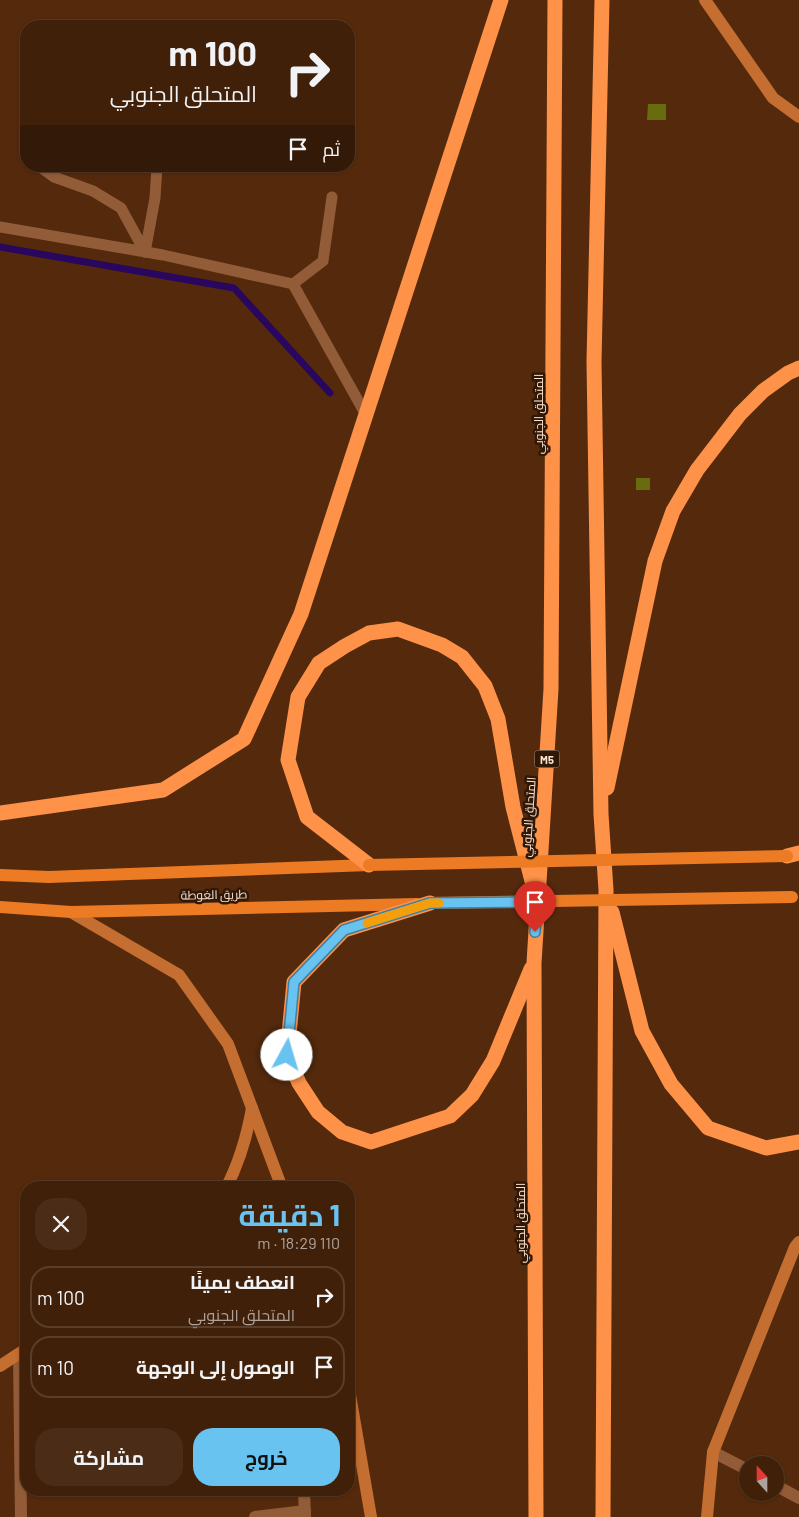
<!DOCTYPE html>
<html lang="ar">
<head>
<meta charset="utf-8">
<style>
  body { margin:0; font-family:Barlow,Cairo,sans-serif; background:#4b2d17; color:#f1f3f6; direction:rtl; height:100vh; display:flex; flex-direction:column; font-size:19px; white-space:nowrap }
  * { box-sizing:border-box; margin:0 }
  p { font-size:16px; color:#aea39c }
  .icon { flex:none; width:28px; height:28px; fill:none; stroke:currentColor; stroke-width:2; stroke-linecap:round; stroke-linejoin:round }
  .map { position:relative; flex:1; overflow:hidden; direction:ltr }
  .details { position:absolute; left:20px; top:1181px; width:335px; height:315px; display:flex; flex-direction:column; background:#402009; border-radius:20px; box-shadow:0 1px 4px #0004,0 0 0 1px #593e2a; direction:rtl }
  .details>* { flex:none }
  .hud { position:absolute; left:20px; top:20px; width:335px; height:152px; border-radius:20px; box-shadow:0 1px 4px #0004,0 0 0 1px #593e2a; direction:rtl; background:#402009; color:#f1f3f6; overflow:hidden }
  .needle { width:32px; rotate:339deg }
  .tools { position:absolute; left:739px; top:1456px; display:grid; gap:10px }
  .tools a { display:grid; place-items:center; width:45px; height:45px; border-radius:50%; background:#402009; box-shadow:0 1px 4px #0004,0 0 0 1px #593e2a; font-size:25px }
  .pin { position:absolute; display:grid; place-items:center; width:42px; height:42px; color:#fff; margin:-51px -21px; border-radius:50% 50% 50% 0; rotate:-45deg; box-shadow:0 0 5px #0007 }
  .pin .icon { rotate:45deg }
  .me { position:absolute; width:55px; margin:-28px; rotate:6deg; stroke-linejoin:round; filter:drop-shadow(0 0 4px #0008) }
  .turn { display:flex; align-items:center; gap:18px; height:105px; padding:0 15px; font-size:22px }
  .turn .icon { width:65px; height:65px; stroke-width:2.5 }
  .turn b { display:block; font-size:35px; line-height:42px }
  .then { display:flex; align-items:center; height:48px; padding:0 15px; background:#0003; gap:10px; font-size:19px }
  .round { display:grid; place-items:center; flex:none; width:52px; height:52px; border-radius:20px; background:#4b2d17 }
  .overview { display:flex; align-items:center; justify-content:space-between; height:85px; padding:0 15px }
  h1 { font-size:30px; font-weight:700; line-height:38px; color:#69c3f1 }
  .action { display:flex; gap:10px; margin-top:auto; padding:10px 15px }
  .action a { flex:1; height:58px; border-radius:20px; background:#69c3f1; color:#111; font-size:20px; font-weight:700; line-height:58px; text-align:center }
  .action a+a { background:#4b2d17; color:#f1f3f6 }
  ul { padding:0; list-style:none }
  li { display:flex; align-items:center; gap:15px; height:62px; margin:0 10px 8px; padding:0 5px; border:2px solid #593e2a; border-radius:20px }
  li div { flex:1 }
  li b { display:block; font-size:19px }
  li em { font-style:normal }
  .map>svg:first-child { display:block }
</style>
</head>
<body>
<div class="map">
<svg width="799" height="1517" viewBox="0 0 799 1517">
  <rect width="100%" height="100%" fill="#552a0c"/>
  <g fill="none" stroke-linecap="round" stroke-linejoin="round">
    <polyline stroke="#2a075e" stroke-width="7" points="0,247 234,288 330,393"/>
  </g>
  <g fill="#686c0e">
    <polygon points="648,104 666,104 666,120 647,120"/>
    <rect x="636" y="478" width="14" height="12"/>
  </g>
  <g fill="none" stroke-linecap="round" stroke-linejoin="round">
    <g stroke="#935c39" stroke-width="11">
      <polyline points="39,166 54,177 93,191 121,208 145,252"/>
      <polyline points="0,227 163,255 293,284 366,415"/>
      <polyline points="145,252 155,198 157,166"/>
      <polyline points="293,284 323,261 332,197"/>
    </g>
    <g stroke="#935c39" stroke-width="12">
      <polyline points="19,1354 21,1517"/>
      <polyline points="713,1452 748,1470"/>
      <polyline points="775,1485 799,1498"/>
      <polyline points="304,1490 305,1517"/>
      <polyline points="255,1517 305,1511"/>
    </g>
    <g stroke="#c56e31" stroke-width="12">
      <polyline points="705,0 773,98 799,117"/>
      <polyline points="71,912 179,975 228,1044 282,1188"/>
      <path d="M226 1188C239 1163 247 1136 252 1108"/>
      <polyline points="0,1366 26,1349"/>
      <polyline points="349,1389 371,1517"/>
      <polyline points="707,1517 713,1452 795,1247 799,1242"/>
    </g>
    <g stroke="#ec7b24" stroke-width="12">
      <polyline points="0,875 49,877 369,865"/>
      <polyline points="0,907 71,912 417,904"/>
    </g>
    <g stroke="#fe9249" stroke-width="15">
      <polyline points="602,0 594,362 601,814 606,890 603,1517"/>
      <polyline points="607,788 655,561 673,511 697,470 740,414 763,391 788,373 799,368"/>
      <polyline points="0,813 163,790 244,739 301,614 501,0"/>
      <polyline points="787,856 799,853"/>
      <polyline points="369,865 307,817 288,760 298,697 319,663 345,646 369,633 398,629 442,645 462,657 485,686 498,719 513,807 534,889"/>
      <polyline points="430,903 344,930 294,982 287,1055 299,1083 318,1112 342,1132 371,1142 450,1116 472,1095 493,1061 531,969"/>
      <polyline points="612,912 642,1031 671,1084 708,1128 766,1148 799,1142"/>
      <polyline points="536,1517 534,963 551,689 555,0"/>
    </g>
    <g stroke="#ec7b24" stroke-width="12">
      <polyline points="369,865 787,856"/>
      <polyline points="430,903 792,897"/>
    </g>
  </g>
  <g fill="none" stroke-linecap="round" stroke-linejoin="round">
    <defs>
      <polyline id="route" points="287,1055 294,982 344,930 430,903 537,902 535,932"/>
    </defs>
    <use href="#route" stroke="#447f9d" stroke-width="12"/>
    <use href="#route" stroke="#69c3f1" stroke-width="9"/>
    <polyline stroke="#f59e0b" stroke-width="9" points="367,923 430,903 439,903"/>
  </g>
  <g text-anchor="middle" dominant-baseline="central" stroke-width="5" stroke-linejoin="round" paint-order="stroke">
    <rect fill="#301807" stroke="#c0a595" stroke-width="1" x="534.5" y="750.5" width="25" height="17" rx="4"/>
    <g font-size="11" font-weight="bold" fill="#fee2d2">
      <text x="547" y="759">M5</text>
    </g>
    <g font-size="12" fill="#fee2d2" stroke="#301807">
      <text transform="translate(538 414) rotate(-90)">المتحلق الجنوبي</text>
      <text transform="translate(528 817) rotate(-86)">المتحلق الجنوبي</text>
      <text transform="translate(214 894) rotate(-1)">طريق الغوطة</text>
      <text transform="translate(520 1223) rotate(-90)">المتحلق الجنوبي</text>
    </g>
  </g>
</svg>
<div class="tools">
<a><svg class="needle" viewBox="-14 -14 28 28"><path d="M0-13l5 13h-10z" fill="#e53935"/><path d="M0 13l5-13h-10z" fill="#aea39c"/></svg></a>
</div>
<div class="pin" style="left:535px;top:932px;background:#d93025"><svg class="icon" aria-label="arrive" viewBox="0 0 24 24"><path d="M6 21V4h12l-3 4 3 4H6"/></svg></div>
<svg class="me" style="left:287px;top:1055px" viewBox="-20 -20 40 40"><circle r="19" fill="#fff"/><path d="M0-13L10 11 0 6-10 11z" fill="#69c3f1"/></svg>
<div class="hud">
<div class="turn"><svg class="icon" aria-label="right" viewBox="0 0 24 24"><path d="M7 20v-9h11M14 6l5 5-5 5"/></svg><div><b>100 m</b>المتحلق الجنوبي</div></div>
<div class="then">ثم<svg class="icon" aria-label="arrive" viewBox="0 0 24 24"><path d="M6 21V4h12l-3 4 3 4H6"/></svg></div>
</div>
<section class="details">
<div class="overview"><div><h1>1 دقيقة</h1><p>110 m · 18:29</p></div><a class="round"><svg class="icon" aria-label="close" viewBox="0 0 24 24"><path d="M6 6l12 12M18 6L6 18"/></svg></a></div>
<ul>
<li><svg class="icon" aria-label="right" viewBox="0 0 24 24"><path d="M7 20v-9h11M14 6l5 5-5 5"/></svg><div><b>انعطف يمينًا</b><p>المتحلق الجنوبي</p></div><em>100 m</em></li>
<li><svg class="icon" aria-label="arrive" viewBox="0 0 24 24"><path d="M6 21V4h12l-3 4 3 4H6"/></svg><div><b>الوصول إلى الوجهة</b></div><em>10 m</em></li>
</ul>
<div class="action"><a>خروج</a><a>مشاركة</a></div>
</section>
</div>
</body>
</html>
